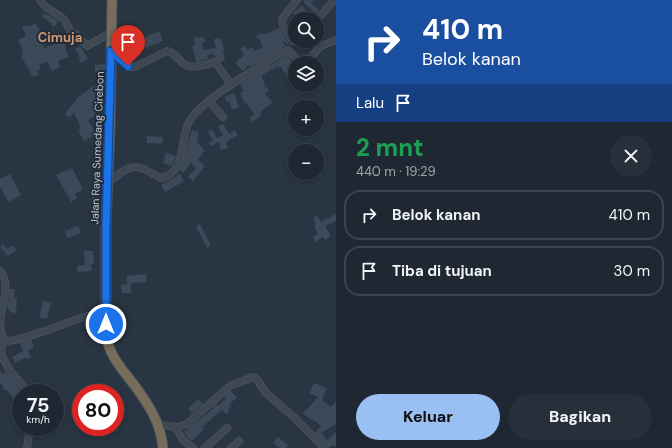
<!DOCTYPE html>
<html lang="id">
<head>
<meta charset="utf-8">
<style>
  body { margin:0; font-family:"DM Sans",sans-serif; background:#27303a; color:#f1f3f6; height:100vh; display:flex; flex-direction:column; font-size:15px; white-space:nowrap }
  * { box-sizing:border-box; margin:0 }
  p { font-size:13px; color:#a1a6ac }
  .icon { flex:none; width:22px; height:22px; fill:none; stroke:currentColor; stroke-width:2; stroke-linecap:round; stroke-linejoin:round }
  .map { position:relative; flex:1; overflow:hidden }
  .side { display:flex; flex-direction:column; background:#1f2832; width:336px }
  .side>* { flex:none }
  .guide { background:#1a4fa0; color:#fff; overflow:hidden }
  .controls { position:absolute; left:288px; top:12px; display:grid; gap:8px }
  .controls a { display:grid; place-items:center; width:36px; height:36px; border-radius:50%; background:#1f2832; box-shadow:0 2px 6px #0003,0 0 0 1px #3c444d; font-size:20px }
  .speed { position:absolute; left:12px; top:384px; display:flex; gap:8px; font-size:20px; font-weight:700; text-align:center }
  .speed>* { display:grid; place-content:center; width:52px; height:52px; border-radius:50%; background:#1f2832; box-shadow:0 2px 6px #0003,0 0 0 1px #3c444d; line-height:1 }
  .speed small { font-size:10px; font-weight:400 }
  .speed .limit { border:6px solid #d22; background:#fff; color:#111 }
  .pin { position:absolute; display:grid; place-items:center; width:34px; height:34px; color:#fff; margin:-41px -17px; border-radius:50% 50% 50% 0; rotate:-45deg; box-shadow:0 0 4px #0007 }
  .pin .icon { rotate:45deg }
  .me { position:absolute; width:44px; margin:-22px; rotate:0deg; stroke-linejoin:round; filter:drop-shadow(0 0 3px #0008) }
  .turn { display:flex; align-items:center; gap:14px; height:84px; padding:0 20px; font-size:18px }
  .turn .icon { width:52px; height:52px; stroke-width:2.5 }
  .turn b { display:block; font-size:28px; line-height:34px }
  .then { display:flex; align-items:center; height:38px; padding:0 20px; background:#0003; gap:8px; font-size:15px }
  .round { display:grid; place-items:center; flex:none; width:42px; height:42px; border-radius:21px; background:#27303a }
  .headline { display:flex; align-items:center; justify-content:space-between; height:68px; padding:0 20px }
  h1 { font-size:24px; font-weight:800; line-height:30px; color:#1e9e55 }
  .action { display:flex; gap:8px; margin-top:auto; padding:8px 20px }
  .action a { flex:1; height:46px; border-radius:24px; background:#9abff2; color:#111; font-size:16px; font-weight:800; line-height:46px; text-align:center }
  .action a+a { background:#27303a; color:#f1f3f6 }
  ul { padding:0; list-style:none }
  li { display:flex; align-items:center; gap:12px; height:50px; margin:0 8px 6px; padding:0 12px; border:2px solid #3c444d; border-radius:16px }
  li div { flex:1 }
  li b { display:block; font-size:15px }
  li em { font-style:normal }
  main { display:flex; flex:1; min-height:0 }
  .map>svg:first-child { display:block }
</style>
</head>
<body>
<main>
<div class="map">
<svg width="336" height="448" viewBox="0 0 336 448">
  <rect width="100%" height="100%" fill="#293542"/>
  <g fill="#3c4958">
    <polygon points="305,0 314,0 311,3 319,10 316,14 303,2"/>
    <polygon points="302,5 311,19 298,19 293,13"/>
    <polygon points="44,13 58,21 54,27 51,25 52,24 42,17"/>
    <polygon points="35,23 41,32 43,39 41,39 45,48 56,43 53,36 60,33 66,47 65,49 69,57 58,61 60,67 52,71 47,61 39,65 41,70 37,71 39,74 33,77 21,56 23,55 21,51 23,50 18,40 26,36 22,27 27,25 28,27"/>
    <polygon points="279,28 290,46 282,40 285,46 250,67 249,65 243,71 235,63 244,55 240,49 245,46 247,50 253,47 255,51 263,47 259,38 258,39 256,36 262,33 263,35"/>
    <polygon points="159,31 163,41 135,52 131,43 134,41 132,35 138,32 141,39"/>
    <polygon points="204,37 205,42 202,43 203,50 216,48 214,39 220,38 225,50 223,50 225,61 220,62 215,58 214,54 207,55 208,59 196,62 192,45 195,45 194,38"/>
    <polygon points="80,46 88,59 81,63 78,58 80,57 75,49"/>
    <polygon points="287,55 292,61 291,61 293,65 287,69 290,73 286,75 281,67 279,68 278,66 273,70 272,69 261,76 265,84 263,85 269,90 265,94 273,102 260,112 261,116 252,122 250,117 255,114 246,103 245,103 240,94 244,91 240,84"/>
    <polygon points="105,64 105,72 95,73 95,65"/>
    <polygon points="105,82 105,90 96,93 104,111 88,120 93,129 97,128 99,133 84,141 78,130 81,128 74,113 69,118 65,114 78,97 92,87"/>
    <polygon points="234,93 239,107 232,110 230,102 228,103 224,97"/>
    <polygon points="223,124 229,134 235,130 238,135 226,142 228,148 221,150 219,142 211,146 209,143 213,140 208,132 212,129 217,138 223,135 218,127"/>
    <polygon points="192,130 199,132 197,143 205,150 198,160 205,166 193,181 188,177 196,168 191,163 183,173 180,170 185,157 189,139 189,140"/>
    <polygon points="147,136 163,137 162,144 147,143"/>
    <polygon points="166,153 176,156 172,166 163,163"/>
    <polygon points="72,168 83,189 75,194 77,198 71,202 56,175"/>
    <polygon points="10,174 21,195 8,202 0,186 0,179"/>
    <polygon points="180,174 184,181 165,192 161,185"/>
    <rect x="92" y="191" width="8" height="11"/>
    <polygon points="336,214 336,221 325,226 331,236 325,240 323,237 315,242 313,237 318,234 314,226 316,224 313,218 317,216 321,222"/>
    <polygon points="200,224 211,246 207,248 196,226"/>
    <polygon points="78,226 81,233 67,238 65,231"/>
    <polygon points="3,244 7,249 12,245 17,250 8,256 0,247"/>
    <polygon points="84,251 93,251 94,264 91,264 92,271 77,272 77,266 85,265"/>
    <polygon points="146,274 147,282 131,283 131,293 122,293 121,285 127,284 127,276"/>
    <polygon points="10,289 15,289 14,298 17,298 16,313 10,312 10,310 7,309"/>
    <polygon points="43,301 51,303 47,319 39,318"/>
    <polygon points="31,340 34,347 28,351 31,358 27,359 26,357 15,363 12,357 23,351 20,343"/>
    <polygon points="0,370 2,374 6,372 23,393 21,393 18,397 21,400 21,416 14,407 18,404 7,390 5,391 3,387 0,382"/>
    <polygon points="314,383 327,388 322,400 331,407 336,401 336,424 321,433 327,440 336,432 336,447 334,445 328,448 327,445 315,432 321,427 316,421 315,422 303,414 318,397 309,393"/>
    <polygon points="48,386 49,388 52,387 55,393 33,393"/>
    <polygon points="231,391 237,398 229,404 231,406 228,409 230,411 226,414 222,410 218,413 202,427 204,429 197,436 191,441 189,439 184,432 214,408 213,407 217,404 218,406 226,399 224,397"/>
    <polygon points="199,399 203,404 192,413 188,408"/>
    <polygon points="278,437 288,445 286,448 280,448 273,443"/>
  </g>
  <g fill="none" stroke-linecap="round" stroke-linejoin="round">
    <defs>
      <g id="minor">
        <path d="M40 0C51 17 66 11 71 35L76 34 87 46 112 32"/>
        <polyline points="317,20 334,0"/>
        <polyline points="293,41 283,26 282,19 297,0"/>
        <path d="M111 51 130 67H135L167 51C178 53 179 64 188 66 197 68 207 64 215 62L231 84"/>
        <polyline points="209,101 223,117"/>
        <path d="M108 183C117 176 128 164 141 168 148 170 153 175 161 178 186 173 180 142 188 124 197 104 240 79 259 67 269 61 277 54 288 50L300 62H304L308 60 321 46 336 40"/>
        <path d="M0 271C12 283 1 307 0 321 0 328 2 335 3 341 18 343 67 322 84 317 91 315 99 314 106 313"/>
        <polyline points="3,341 1,354 9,369 29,393"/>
        <polyline points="159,425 177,427 187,424 230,386 253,377 256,378 265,392 297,420 324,448"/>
        <polyline points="175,427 183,440 193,448"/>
        <polyline points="27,448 30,427"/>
        <polyline points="205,448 227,428"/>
        <polyline points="231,448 239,441"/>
      </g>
      <path id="highway" d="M112 0 110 129 106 227V335C109 356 123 370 135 386 149 405 161 424 163 448"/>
    </defs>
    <use href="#minor" stroke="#47505c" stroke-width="8"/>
    <use href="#highway" stroke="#48525d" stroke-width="11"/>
    <use href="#minor" stroke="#3e4752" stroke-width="6"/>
    <use href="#highway" stroke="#786c5b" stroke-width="9"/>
  </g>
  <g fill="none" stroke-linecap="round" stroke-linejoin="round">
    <defs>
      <polyline id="route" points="106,324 106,227 111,51 128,66"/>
    </defs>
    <use href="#route" stroke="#114b97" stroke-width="10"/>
    <use href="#route" stroke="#1a73e8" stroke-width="7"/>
  </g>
  <g text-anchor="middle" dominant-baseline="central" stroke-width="4" stroke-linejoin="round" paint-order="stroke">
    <g font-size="11" fill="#bbc2cc" stroke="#222c38">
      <text transform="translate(97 148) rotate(-88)">Jalan Raya Sumedang Cirebon</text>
    </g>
    <g font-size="13" font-weight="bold" fill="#d09872" stroke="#222c38">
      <text x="60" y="37">Cimuja</text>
    </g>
  </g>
</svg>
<div class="controls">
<a><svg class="icon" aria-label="search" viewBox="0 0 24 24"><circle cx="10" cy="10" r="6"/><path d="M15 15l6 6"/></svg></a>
<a><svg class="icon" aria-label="layers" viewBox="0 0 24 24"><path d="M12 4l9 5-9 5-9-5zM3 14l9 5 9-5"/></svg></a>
<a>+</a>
<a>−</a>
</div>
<div class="speed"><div>75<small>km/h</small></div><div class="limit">80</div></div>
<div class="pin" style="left:128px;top:66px;background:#d93025"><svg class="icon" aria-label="arrive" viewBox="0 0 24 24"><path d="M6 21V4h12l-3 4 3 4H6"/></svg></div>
<svg class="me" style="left:106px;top:324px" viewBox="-20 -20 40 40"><circle r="17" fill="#1a73e8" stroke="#fff" stroke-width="3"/><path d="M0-11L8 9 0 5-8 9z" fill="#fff"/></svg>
</div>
<section class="side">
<div class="guide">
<div class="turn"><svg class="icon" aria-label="right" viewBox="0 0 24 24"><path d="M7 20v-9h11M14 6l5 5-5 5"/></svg><div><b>410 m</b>Belok kanan</div></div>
<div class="then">Lalu<svg class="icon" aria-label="arrive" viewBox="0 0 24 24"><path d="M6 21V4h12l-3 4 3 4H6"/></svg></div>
</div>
<div class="headline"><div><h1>2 mnt</h1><p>440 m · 19:29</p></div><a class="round"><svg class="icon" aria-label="close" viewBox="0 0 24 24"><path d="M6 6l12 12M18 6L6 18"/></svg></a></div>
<ul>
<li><svg class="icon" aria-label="right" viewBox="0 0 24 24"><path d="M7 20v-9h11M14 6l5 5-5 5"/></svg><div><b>Belok kanan</b></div><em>410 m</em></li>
<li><svg class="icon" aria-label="arrive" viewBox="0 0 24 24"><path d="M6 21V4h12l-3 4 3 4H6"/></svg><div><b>Tiba di tujuan</b></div><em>30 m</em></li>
</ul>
<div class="action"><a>Keluar</a><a>Bagikan</a></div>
</section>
</main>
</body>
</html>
